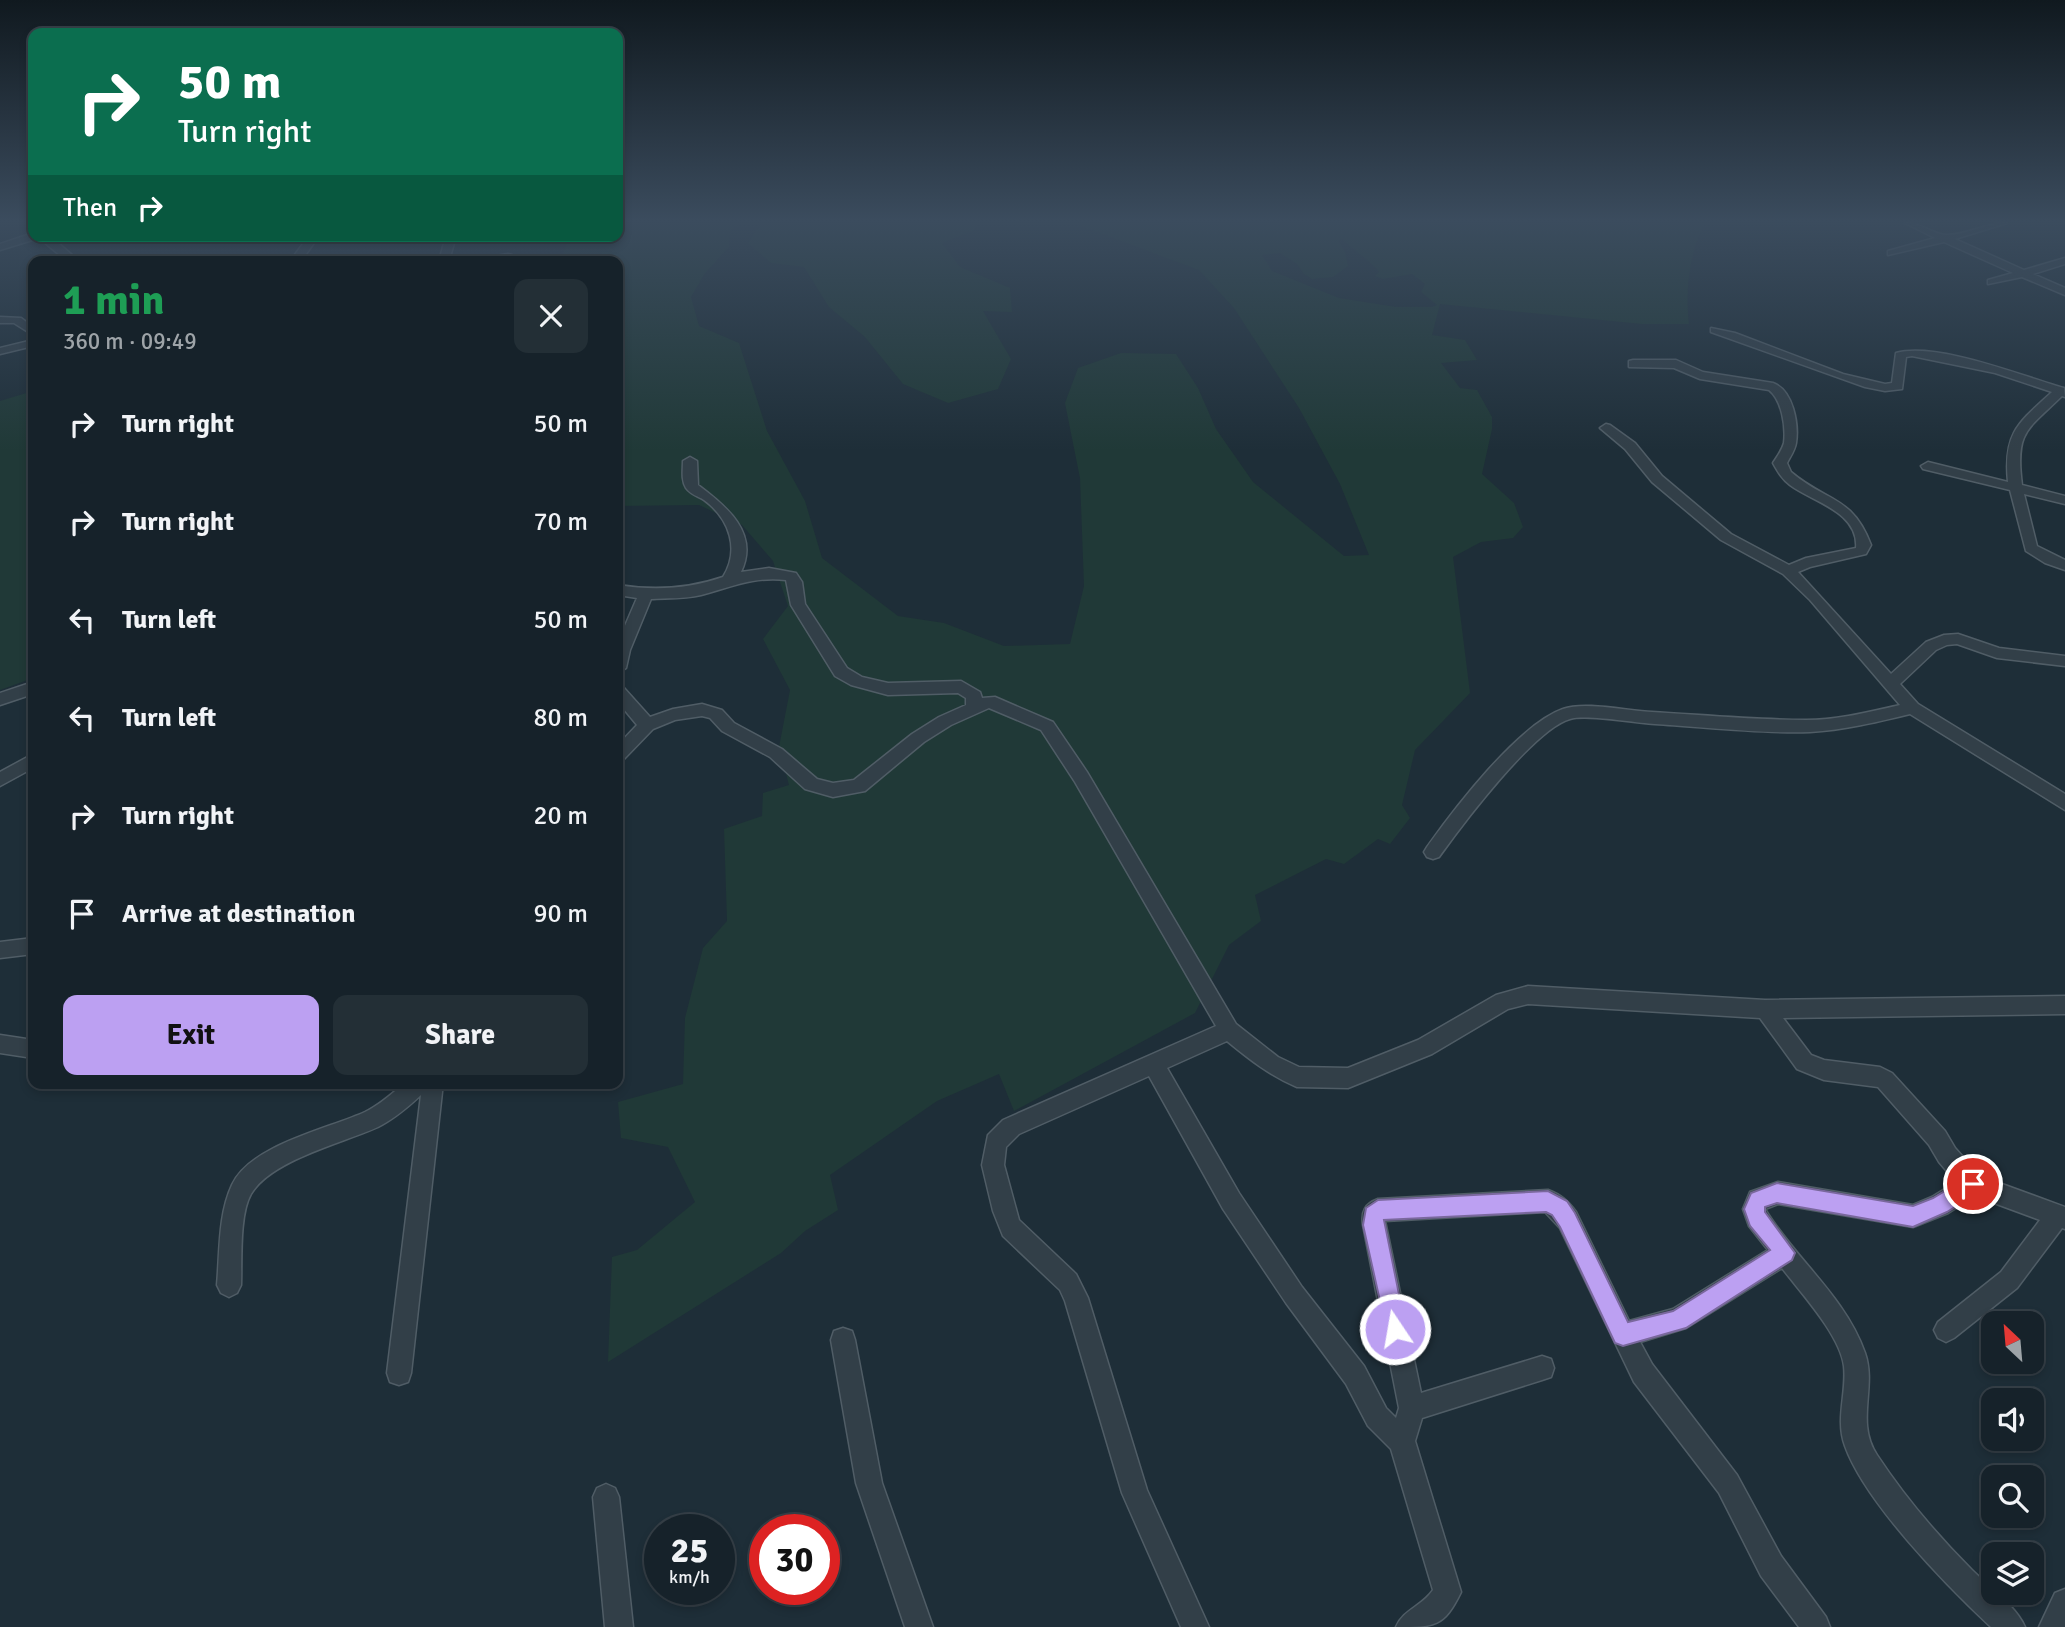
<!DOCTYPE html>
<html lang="en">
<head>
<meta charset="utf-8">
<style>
  body { margin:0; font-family:Signika,sans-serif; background:#232f36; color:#f1f3f6; height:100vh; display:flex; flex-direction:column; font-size:26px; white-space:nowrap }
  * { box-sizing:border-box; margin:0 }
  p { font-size:23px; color:#9ea4a8 }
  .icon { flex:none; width:38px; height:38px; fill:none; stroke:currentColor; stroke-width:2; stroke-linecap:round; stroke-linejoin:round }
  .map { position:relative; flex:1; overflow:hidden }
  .side { position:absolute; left:28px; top:256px; width:595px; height:833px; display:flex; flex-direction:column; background:#16222a; border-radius:14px; box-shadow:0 4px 10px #0003,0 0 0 2px #353f47 }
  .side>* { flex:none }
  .guide { position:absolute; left:28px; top:28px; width:595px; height:214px; border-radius:14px; box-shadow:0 4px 10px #0003,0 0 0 2px #353f47; background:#0b6e4f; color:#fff; overflow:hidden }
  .needle { width:46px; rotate:334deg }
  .tools { position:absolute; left:1981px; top:1311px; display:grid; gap:14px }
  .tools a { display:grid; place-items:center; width:63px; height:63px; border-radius:14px; background:#16222a; box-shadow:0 4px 10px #0003,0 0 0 2px #353f47; font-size:35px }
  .speed { position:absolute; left:644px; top:1514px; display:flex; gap:14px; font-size:35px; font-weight:700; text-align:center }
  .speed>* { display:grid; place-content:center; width:91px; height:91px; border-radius:50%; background:#16222a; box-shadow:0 4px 10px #0003,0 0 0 2px #353f47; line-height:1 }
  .speed small { font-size:18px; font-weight:400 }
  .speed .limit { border:10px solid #d22; background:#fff; color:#111 }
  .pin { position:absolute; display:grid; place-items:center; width:60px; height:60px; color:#fff; margin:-30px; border:4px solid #fff; border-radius:50%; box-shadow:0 2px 7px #0007 }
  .me { position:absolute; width:77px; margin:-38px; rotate:348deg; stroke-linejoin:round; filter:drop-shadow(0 0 5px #0008) }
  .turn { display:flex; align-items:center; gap:24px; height:147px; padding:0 35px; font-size:32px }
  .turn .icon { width:91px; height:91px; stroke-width:2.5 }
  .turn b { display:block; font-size:49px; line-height:60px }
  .then { display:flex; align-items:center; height:66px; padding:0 35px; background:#0003; gap:14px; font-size:26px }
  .round { display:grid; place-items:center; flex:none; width:74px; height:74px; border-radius:14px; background:#232f36 }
  .headline { display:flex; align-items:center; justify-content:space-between; height:119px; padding:0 35px }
  h1 { font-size:42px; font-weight:800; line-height:52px; color:#1e9e55 }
  .button { display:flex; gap:14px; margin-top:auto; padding:14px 35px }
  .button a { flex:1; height:80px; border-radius:14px; background:#bca0f2; color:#111; font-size:28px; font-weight:800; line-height:80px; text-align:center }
  .button a+a { background:#232f36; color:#f1f3f6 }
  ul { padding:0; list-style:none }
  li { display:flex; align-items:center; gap:21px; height:98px; padding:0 35px }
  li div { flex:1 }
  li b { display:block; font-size:26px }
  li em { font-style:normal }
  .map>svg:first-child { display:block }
</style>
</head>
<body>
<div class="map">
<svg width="2065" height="1627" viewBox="0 0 2065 1627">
  <rect width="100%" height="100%" fill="#1e2e38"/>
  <g fill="#203937" fill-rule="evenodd">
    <path d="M618 223H742L730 231 729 247 705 273 691 297 699 326 739 343 767 431 805 501 822 558 898 616 944 623 1004 646 1070 644 1084 586 1080 478 1065 403 1078 368 1121 353 1176 354 1198 388 1216 429 1253 482 1344 556 1369 555 1340 484 1299 408 1234 308 1199 270 1073 223H1705C1689 252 1685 292 1689 324H1642L1440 304 1432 335 1465 340 1477 360 1441 363 1460 388 1477 390 1492 417V429L1482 474 1514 503 1523 527 1513 538 1481 542 1453 557 1470 693 1415 750 1402 805 1410 818 1390 844 1378 839 1344 864 1326 859 1255 895 1261 921 1229 945 1195 1013 1014 1111 999 1074 937 1101 830 1175 838 1210 805 1231 781 1253 608 1362 612 1257 637 1250 695 1202 668 1147 621 1138 618 1102 683 1084 685 1018 703 948 727 921 724 829 762 816 763 793 789 785 779 747 790 690 763 639 788 606 773 561 742 525 699 505 618 506V261H560L570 236H618ZM1342 239C1354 251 1370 260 1379 272L1375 276 1383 279 1412 274 1425 284 1421 292 1437 305 1432 307H1396L1339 298 1272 271 1262 255 1280 253 1297 264 1304 274 1312 279 1333 277 1348 266 1345 252 1339 241Z"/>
    <polygon points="761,223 977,223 975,230 942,243 960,267 1010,288 1012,312 983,311 1011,359 998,389 948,403 903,384 865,337 829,307 804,267 771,263 748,243"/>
    <polygon points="33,391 33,678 0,690 0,401"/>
  </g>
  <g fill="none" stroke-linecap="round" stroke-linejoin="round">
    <defs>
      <g id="minor">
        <path d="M1905 223C1922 223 1934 235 1947 235 1966 235 1986 223 2007 223L1955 239 2024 270 2065 258V264L2033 274 2065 288V295L2022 277 1988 284V280L2013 273 1944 242 1888 255V251L1935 238Z"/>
        <polygon points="33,233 33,236 50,236 79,261 67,261 39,238 0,250 0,244"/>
        <polygon points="309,236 319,236 301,261 290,261"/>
        <polygon points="446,236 456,236 449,261 439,261"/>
        <polygon points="508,254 512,255 512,259 464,261"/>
        <polygon points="0,317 21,318 33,327 33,335 14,323 0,323"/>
        <path d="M1711 328 1735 333 1843 374 1885 384 1892 383 1896 353C1938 342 2021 376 2064 388L2065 397 2062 396C2027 430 2015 431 2022 485L2065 496V504L2024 494 2037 546 2065 560V570L2045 563 2026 551 2010 490 1923 469 1921 466 1928 462 2008 482C2003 433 2018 423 2052 392L1995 373 1912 356 1906 357 1902 389 1885 391 1865 387 1711 332Z"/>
        <polygon points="33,340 33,346 0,354 0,348"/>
        <path d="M1633 360H1676L1703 372 1773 383C1793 390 1799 424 1796 443 1795 450 1790 457 1787 463L1791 472C1826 502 1852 495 1871 545L1866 554 1810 567 1798 572 1891 674 1926 642 1944 635 1958 634 1999 648 2065 656V666L1997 658 1957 644 1947 645 1936 650 1900 684 1918 704 2065 794V810L1910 714C1877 722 1844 730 1810 732 1762 734 1705 727 1655 724 1636 723 1586 714 1570 719 1534 729 1462 825 1439 857L1433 859 1427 857 1424 852 1427 847C1455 808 1518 725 1563 709 1584 701 1628 711 1652 712 1703 715 1755 720 1806 720 1838 720 1869 712 1900 705L1810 600 1783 574 1721 540 1652 482 1625 449 1600 428 1606 424 1610 425 1635 443 1662 476 1731 534 1789 565 1806 558 1856 548C1859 512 1813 502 1790 485 1782 479 1778 472 1773 463 1777 457 1782 450 1784 443 1786 427 1782 400 1769 390L1700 379 1674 368 1629 367V361Z"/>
        <path d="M690 457 697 461 698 485C726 506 760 533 741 572L769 568 796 573 802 582 805 604 847 668 862 677 888 683 961 681 980 692 982 698 995 697 1053 722 1087 772 1236 1024 1278 1057 1299 1067 1348 1068 1418 1040 1496 995 1528 986 1765 1000 2065 996V1014L1783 1018 1811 1055 1824 1060 1880 1067 1892 1073 1945 1131 1955 1148 1980 1176 2065 1207V1229L2062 1228 2017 1288 1954 1338 1946 1342 1938 1338 1934 1330 1938 1322 2001 1272 2040 1220 1975 1196 1948 1213 1913 1227 1778 1204 1765 1209C1795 1259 1845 1296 1865 1353 1877 1387 1855 1422 1877 1455 1904 1496 1937 1535 1972 1570 1988 1586 2016 1606 2025 1627H1991C1946 1585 1865 1502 1845 1446 1835 1419 1847 1393 1844 1366 1840 1335 1801 1293 1782 1268L1686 1328 1640 1342 1652 1364 1737 1475 1781 1556 1826 1617 1830 1627H1799L1761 1576 1719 1493 1634 1382 1560 1228 1545 1212 1385 1221 1421 1393 1542 1356 1551 1359 1554 1368 1551 1377 1542 1380 1422 1418 1415 1441 1461 1592C1444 1627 1435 1627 1396 1627 1403 1610 1422 1606 1433 1590L1391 1449 1368 1426 1346 1384 1286 1303 1223 1209 1149 1076 1019 1134 1006 1147 1004 1165 1019 1220 1076 1274 1088 1298 1147 1490 1209 1627H1181L1122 1493 1065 1301 1060 1290 1003 1236 993 1211 982 1165 988 1135 1003 1120 1216 1026 1075 782 1041 730 989 708 951 725 924 742 865 791 833 797 805 789 770 757 722 731 710 718 702 716 675 720 653 729 624 759 618 761V745L637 725 618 702V686L624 688 650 717 673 709 702 704 722 710 734 723 782 749 817 779 833 783 854 780 912 734 939 717 966 705V698L958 693 888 695 851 685 835 676 791 605 786 580C755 576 731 587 701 595 685 599 667 598 651 599L630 650 626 668 618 673V642L637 598 618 595V585C655 591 688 589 723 577 740 550 730 519 704 500 698 496 691 495 686 488 681 480 683 470 683 461ZM1528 1004 1760 1018 1797 1069 1824 1080 1878 1087 1929 1145 1939 1162 1956 1182 1932 1197 1913 1205 1778 1182 1750 1192 1743 1209 1749 1226 1768 1250 1673 1309 1629 1321 1576 1212C1568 1201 1561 1195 1548 1190L1378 1199C1365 1204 1361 1211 1363 1225L1399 1408 1396 1418 1386 1408 1364 1366 1302 1287 1239 1193 1167 1068 1227 1041C1249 1059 1270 1076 1297 1087L1348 1088 1432 1054 1508 1009Z"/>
        <polygon points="33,682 33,694 0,705 0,693"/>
        <polygon points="33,754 33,768 0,786 0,772"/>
        <polygon points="33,938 33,954 0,958 0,942"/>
        <polygon points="0,1035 33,1040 33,1058 0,1053"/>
        <path d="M404 1083H443L411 1373 408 1382 399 1385 390 1382 387 1373 421 1095C408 1107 394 1119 378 1127 343 1143 271 1160 251 1194 239 1215 242 1261 241 1285L237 1293 229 1297 221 1293 217 1285C220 1252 218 1215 232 1185 250 1145 328 1129 365 1112 379 1105 392 1094 404 1083Z"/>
        <polygon points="843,1328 852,1331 855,1340 882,1483 933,1627 905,1627 856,1483 831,1340 834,1331"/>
        <polygon points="606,1484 615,1488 619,1497 633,1627 605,1627 593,1497 597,1488"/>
        <polygon points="2065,1589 2065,1627 2039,1627 2055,1593"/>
      </g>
    </defs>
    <use href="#minor" stroke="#505d66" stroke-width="3"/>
    <use href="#minor" fill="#323f48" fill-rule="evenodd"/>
  </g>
  <linearGradient id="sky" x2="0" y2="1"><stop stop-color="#10191f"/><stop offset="0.49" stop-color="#3b4c5e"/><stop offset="1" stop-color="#3b4c5e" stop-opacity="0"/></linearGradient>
  <rect width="2065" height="451" fill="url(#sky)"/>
  <polygon fill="#bca0f2" stroke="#7a689d" stroke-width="2" points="1973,1174 1980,1177 1983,1184 1980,1191 1947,1212 1913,1227 1777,1203 1765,1207 1765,1212 1795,1253 1792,1260 1686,1328 1623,1346 1615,1343 1560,1227 1552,1215 1546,1212 1384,1220 1406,1329 1403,1337 1395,1340 1388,1337 1363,1225 1366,1208 1378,1200 1548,1191 1567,1201 1575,1213 1628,1322 1673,1311 1770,1250 1750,1226 1744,1209 1751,1193 1777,1183 1913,1206 1933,1198"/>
</svg>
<div class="tools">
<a><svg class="needle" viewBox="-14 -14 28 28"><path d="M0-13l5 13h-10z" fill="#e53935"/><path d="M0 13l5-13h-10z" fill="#9ea4a8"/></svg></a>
<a><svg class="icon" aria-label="sound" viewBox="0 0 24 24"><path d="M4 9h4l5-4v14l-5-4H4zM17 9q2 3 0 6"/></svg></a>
<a><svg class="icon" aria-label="search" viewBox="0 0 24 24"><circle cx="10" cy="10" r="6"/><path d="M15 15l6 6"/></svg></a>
<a><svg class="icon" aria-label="layers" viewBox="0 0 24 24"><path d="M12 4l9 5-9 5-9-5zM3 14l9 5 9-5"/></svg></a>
</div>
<div class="speed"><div>25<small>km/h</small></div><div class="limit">30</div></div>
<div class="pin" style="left:1973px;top:1184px;background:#d93025"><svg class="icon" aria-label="arrive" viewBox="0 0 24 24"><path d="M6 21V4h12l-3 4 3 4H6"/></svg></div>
<svg class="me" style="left:1395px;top:1329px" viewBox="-20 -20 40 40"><circle r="17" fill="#bca0f2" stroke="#fff" stroke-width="3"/><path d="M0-11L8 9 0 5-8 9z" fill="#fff"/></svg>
<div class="guide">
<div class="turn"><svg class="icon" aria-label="right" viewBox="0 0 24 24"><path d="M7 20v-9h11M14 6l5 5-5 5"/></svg><div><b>50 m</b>Turn right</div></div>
<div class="then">Then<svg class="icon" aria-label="right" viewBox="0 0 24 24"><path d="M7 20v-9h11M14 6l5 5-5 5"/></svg></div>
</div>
<section class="side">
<div class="headline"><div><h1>1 min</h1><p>360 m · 09:49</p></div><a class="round"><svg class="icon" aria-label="close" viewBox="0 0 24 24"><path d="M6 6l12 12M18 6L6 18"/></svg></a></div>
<ul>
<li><svg class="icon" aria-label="right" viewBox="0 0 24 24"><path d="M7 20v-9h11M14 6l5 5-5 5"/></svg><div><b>Turn right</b></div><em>50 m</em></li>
<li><svg class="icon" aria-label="right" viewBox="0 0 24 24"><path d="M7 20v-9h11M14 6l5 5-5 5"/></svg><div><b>Turn right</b></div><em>70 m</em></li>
<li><svg class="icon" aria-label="left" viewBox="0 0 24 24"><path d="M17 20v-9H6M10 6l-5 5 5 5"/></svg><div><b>Turn left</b></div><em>50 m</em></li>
<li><svg class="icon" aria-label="left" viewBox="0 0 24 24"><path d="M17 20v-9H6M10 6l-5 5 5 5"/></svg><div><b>Turn left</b></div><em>80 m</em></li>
<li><svg class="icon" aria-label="right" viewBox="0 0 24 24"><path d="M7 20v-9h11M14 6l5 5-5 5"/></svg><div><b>Turn right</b></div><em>20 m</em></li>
<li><svg class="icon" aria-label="arrive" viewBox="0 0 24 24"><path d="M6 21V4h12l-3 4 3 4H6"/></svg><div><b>Arrive at destination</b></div><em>90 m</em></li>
</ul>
<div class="button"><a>Exit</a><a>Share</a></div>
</section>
</div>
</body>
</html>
